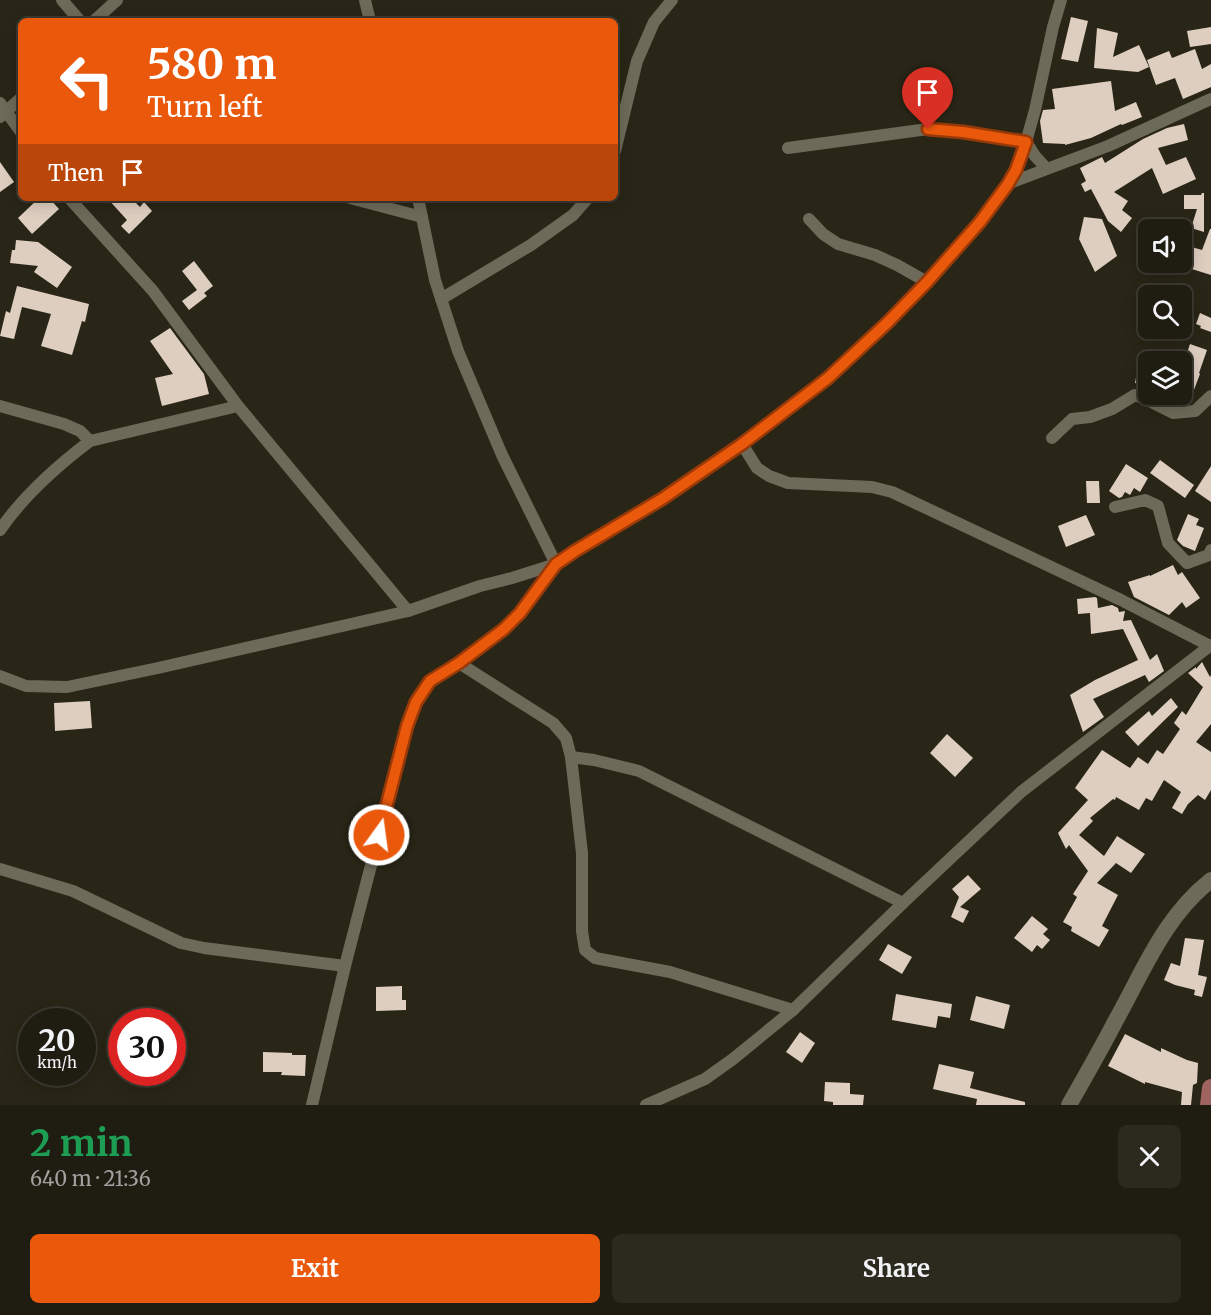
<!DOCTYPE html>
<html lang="en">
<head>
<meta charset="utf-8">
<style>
  body { margin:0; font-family:Merriweather,serif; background:#2c291f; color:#f1f3f6; height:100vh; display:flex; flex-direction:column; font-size:22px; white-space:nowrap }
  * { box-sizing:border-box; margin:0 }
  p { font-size:20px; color:#a1a19f }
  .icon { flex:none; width:33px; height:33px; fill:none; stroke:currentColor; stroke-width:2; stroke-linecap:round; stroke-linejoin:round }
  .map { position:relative; height:1105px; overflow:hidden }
  .sheet { display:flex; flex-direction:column; background:#1f1c11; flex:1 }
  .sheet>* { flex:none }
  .hud { position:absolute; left:18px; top:18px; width:600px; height:183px; border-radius:9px; box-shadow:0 3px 15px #0003,0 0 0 2px #3c3a31; background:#ea580c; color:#fff; overflow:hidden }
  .fabs { position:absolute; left:1138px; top:219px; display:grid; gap:12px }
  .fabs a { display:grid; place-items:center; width:54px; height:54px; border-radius:9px; background:#1f1c11; box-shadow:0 3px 15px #0003,0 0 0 2px #3c3a31; font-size:30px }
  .speed { position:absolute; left:18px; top:1008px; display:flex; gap:12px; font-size:30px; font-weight:700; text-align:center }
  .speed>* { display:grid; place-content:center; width:78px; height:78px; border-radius:50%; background:#1f1c11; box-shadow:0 3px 15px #0003,0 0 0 2px #3c3a31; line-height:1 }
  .speed small { font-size:15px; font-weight:400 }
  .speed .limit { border:9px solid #d22; background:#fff; color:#111 }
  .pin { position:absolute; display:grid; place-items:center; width:51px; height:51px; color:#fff; margin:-62px -26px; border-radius:50% 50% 50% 0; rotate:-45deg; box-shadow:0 0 6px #0007 }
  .pin .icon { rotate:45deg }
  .me { position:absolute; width:66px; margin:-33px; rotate:14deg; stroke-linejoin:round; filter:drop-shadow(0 0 4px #0008) }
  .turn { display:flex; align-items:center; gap:21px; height:126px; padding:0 30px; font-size:27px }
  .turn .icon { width:78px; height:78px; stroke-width:2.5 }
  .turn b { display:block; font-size:42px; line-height:51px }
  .then { display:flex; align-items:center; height:57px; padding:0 30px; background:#0003; gap:12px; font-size:22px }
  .round { display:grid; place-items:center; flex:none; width:63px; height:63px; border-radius:9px; background:#2c291f }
  .headline { display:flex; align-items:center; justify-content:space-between; height:102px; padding:0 30px }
  h1 { font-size:36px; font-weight:700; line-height:45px; color:#1e9e55 }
  .action { display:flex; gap:12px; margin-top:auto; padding:12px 30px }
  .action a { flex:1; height:69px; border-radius:9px; background:#ea580c; color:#fff; font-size:24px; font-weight:700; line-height:69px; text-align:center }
  .action a+a { background:#2c291f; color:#f1f3f6 }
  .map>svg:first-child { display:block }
</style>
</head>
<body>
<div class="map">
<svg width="1211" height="1105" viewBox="0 0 1211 1105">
  <rect width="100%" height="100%" fill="#292617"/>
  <g fill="#decec0">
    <polygon points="1071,17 1088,21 1078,62 1061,59"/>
    <polygon points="1211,27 1211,44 1190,47 1187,31"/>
    <polygon points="1097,28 1118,33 1113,57 1139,45 1149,67 1138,72 1094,68"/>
    <polygon points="1195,49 1202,69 1211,64 1211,87 1183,99 1175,78 1156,85 1147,60 1169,51 1172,58"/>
    <polygon points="1111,81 1115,111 1136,102 1142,117 1122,125 1121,124 1091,138 1065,145 1065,144 1043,143 1040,121 1043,110 1055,109 1052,89"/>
    <polygon points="1184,124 1188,140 1158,148 1166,165 1186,157 1196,179 1163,194 1152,168 1114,192 1128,201 1122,210 1132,218 1121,232 1108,221 1091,189 1085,192 1081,184 1086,181 1080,168 1102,157 1105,163 1143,139 1167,128"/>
    <polygon points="0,162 14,182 0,192"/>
    <polygon points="1202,193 1204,193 1204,232 1191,228 1197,209 1184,209 1184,195 1201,195"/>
    <polygon points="39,198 49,198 59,209 32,234 18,218"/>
    <polygon points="107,198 131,198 140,207 144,202 152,211 129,234 121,226 127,220"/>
    <polygon points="1084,217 1102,219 1117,256 1095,272 1079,239"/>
    <polygon points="1210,229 1211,229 1211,275 1179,265 1180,262 1182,262 1182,256 1185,245 1202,250"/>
    <polygon points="16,240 38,242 72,267 57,288 34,272 38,266 10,263 12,250 15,250"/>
    <polygon points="194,261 213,286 204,293 207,296 189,310 182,301 197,290 182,271"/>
    <polygon points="17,286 89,304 85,322 82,321 72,355 41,346 51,314 22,307 14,339 0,336 6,311 10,313"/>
    <polygon points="1200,313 1211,318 1211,332 1200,328 1201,326 1196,324"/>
    <polygon points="170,328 204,374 209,394 162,406 155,378 173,374 150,341"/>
    <polygon points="1190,344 1207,350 1199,373 1200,374 1189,403 1182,400 1182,368"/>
    <polygon points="1140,357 1149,359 1149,386 1135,383"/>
    <polygon points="1160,460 1194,485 1185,498 1150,473"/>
    <polygon points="1126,464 1148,478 1140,492 1134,488 1130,495 1125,492 1122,497 1119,498 1109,491"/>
    <polygon points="1211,466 1211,502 1195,491"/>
    <polygon points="1086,481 1099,481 1100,503 1087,503"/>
    <polygon points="1188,514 1199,519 1196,525 1204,528 1195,551 1183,546 1177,540"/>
    <polygon points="1086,515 1095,535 1066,547 1058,526"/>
    <polygon points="1173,565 1178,575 1182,572 1200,598 1186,608 1182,602 1169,615 1134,597 1128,582 1150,575 1150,576"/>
    <polygon points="1095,597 1097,598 1098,608 1112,605 1118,608 1119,612 1125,611 1123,621 1131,620 1150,660 1157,654 1164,671 1149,682 1145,675 1093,699 1104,717 1083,732 1070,695 1095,680 1138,660 1123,629 1091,634 1090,613 1078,614 1077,599"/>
    <polygon points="1202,662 1210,677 1211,675 1211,724 1196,742 1211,752 1211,790 1205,800 1198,795 1188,804 1182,814 1172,808 1181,792 1164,780 1152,801 1146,798 1139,810 1116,797 1115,800 1113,799 1090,818 1093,821 1079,835 1104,856 1117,836 1145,854 1131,873 1116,863 1097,883 1118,895 1102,926 1109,930 1099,947 1071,931 1072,927 1063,922 1077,897 1073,894 1088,871 1069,845 1066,849 1058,833 1088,800 1075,788 1102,750 1130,768 1138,757 1148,764 1157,750 1163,754 1180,729 1174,723 1182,711 1186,715 1203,687 1188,673 1196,667 1196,669"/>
    <polygon points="1171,698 1178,707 1138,746 1125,732 1149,711 1152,716"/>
    <polygon points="90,701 92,728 55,731 54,703"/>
    <polygon points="947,734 973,758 955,777 930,753"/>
    <polygon points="968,875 981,889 960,907 969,911 963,923 951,917 959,897 952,889"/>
    <polygon points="1032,916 1048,929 1043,934 1050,940 1042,949 1037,945 1032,952 1014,938"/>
    <polygon points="1185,938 1204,940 1198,975 1207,977 1202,997 1194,995 1195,990 1175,985 1164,980 1171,963 1180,966"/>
    <polygon points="888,944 912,957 902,974 879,960"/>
    <polygon points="402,986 402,1000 406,1000 406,1010 376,1011 376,987"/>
    <polygon points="896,994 952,1004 950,1018 938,1016 936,1028 892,1020"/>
    <polygon points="976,996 1010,1005 1004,1029 970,1020"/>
    <polygon points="800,1032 815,1043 802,1063 786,1052"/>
    <polygon points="1125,1034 1161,1052 1161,1048 1187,1060 1198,1063 1197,1083 1193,1085 1191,1105 1181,1105 1182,1092 1145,1082 1145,1084 1108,1066"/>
    <polygon points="263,1052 292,1053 292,1055 306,1055 305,1076 281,1075 282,1072 263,1072"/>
    <polygon points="939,1064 974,1072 970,1088 1025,1102 1025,1105 976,1105 977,1099 933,1089"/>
    <polygon points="825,1082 850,1083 850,1094 864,1095 863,1105 833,1105 833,1102 824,1101"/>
  </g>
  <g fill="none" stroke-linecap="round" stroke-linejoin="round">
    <g stroke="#6d6a59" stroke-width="12">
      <polyline points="62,0 80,21"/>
      <polyline points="365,0 370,21"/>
      <polyline points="94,21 117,0"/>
      <polyline points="0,103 21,132"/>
      <polyline points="0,117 21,98"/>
      <polyline points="788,148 928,129 963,132 1026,142 1035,156 1046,168"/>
      <polyline points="615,151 637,61 654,22 672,0"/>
      <polyline points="1007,184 1108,146 1211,99"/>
      <polyline points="69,198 153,291 238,406 408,611"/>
      <polyline points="350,198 422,217"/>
      <polyline points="809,219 823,234 838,244 875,255 897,265 927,282"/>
      <polyline points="441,299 531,245 573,215 588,198"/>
      <polyline points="0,406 64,424 80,431 90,441"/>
      <polyline points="1052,438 1072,419 1090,417 1112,409 1135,395 1147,400 1173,413 1195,411 1211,396"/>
      <polyline points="742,444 757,468 769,476 788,483 872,487 892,492 1121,600 1210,646"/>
      <polyline points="1115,507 1145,500 1158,506 1168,543 1187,563 1209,555 1211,550"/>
      <path d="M0 530C24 495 57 466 90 441L238 406"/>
      <polyline points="459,663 553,723 566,738 571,757 582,853 582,931 585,950 595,958 670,972 793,1010"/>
      <polyline points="0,676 26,686 67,687 158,668 408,611 480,586 512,578 556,564 502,455 458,351 435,280 418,198"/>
      <polyline points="571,757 594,760 639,771 903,903"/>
      <polyline points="0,869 73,891 181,943 204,948 345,966"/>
      <polyline points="312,1105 345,966 407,726 416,702 430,681 459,663 504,629 520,613 556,564 575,551 662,499 742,444 828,379 887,323 927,282 980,222 1007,184 1015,169 1026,142 1035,110 1053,27 1061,0"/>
      <polyline points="646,1105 705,1079 733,1059 793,1010 903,903 1021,792 1211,645"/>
    </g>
    <path stroke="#6d6a59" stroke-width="16" d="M1069 1105C1085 1077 1101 1049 1116 1020 1144 970 1164 917 1211 880"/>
    <polyline stroke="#a06460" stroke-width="18" points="1209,1105 1211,1088"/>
  </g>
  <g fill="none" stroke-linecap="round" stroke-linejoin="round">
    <defs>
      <polyline id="route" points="379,835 407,726 416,702 430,681 459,663 504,629 520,613 556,564 575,551 662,499 742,444 828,378 887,323 927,282 980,222 1008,184 1016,170 1026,142 963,132 928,129"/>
    </defs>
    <use href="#route" stroke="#983908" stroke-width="15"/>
    <use href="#route" stroke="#ea580c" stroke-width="10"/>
  </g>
</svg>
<div class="fabs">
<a><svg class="icon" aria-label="sound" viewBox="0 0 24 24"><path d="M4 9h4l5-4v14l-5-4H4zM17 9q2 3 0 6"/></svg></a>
<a><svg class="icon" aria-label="search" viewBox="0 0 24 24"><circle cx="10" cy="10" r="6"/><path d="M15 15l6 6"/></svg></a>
<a><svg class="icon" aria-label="layers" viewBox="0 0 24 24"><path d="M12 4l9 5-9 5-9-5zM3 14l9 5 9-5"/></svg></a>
</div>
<div class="speed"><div>20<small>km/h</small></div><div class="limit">30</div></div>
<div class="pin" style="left:928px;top:129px;background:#d93025"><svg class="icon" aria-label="arrive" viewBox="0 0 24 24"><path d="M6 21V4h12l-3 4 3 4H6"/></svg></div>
<svg class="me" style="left:379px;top:835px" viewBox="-20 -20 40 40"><circle r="17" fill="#ea580c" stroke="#fff" stroke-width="3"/><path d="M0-11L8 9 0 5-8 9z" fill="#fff"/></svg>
<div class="hud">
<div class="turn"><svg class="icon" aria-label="left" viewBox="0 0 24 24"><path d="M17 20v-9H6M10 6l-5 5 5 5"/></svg><div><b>580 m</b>Turn left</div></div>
<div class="then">Then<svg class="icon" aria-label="arrive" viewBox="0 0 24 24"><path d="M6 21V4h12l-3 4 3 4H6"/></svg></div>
</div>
</div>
<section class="sheet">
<div class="headline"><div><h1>2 min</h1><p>640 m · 21:36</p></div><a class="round"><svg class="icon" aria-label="close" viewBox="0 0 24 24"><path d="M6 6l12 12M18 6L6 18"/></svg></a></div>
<div class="action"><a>Exit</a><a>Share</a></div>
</section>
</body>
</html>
